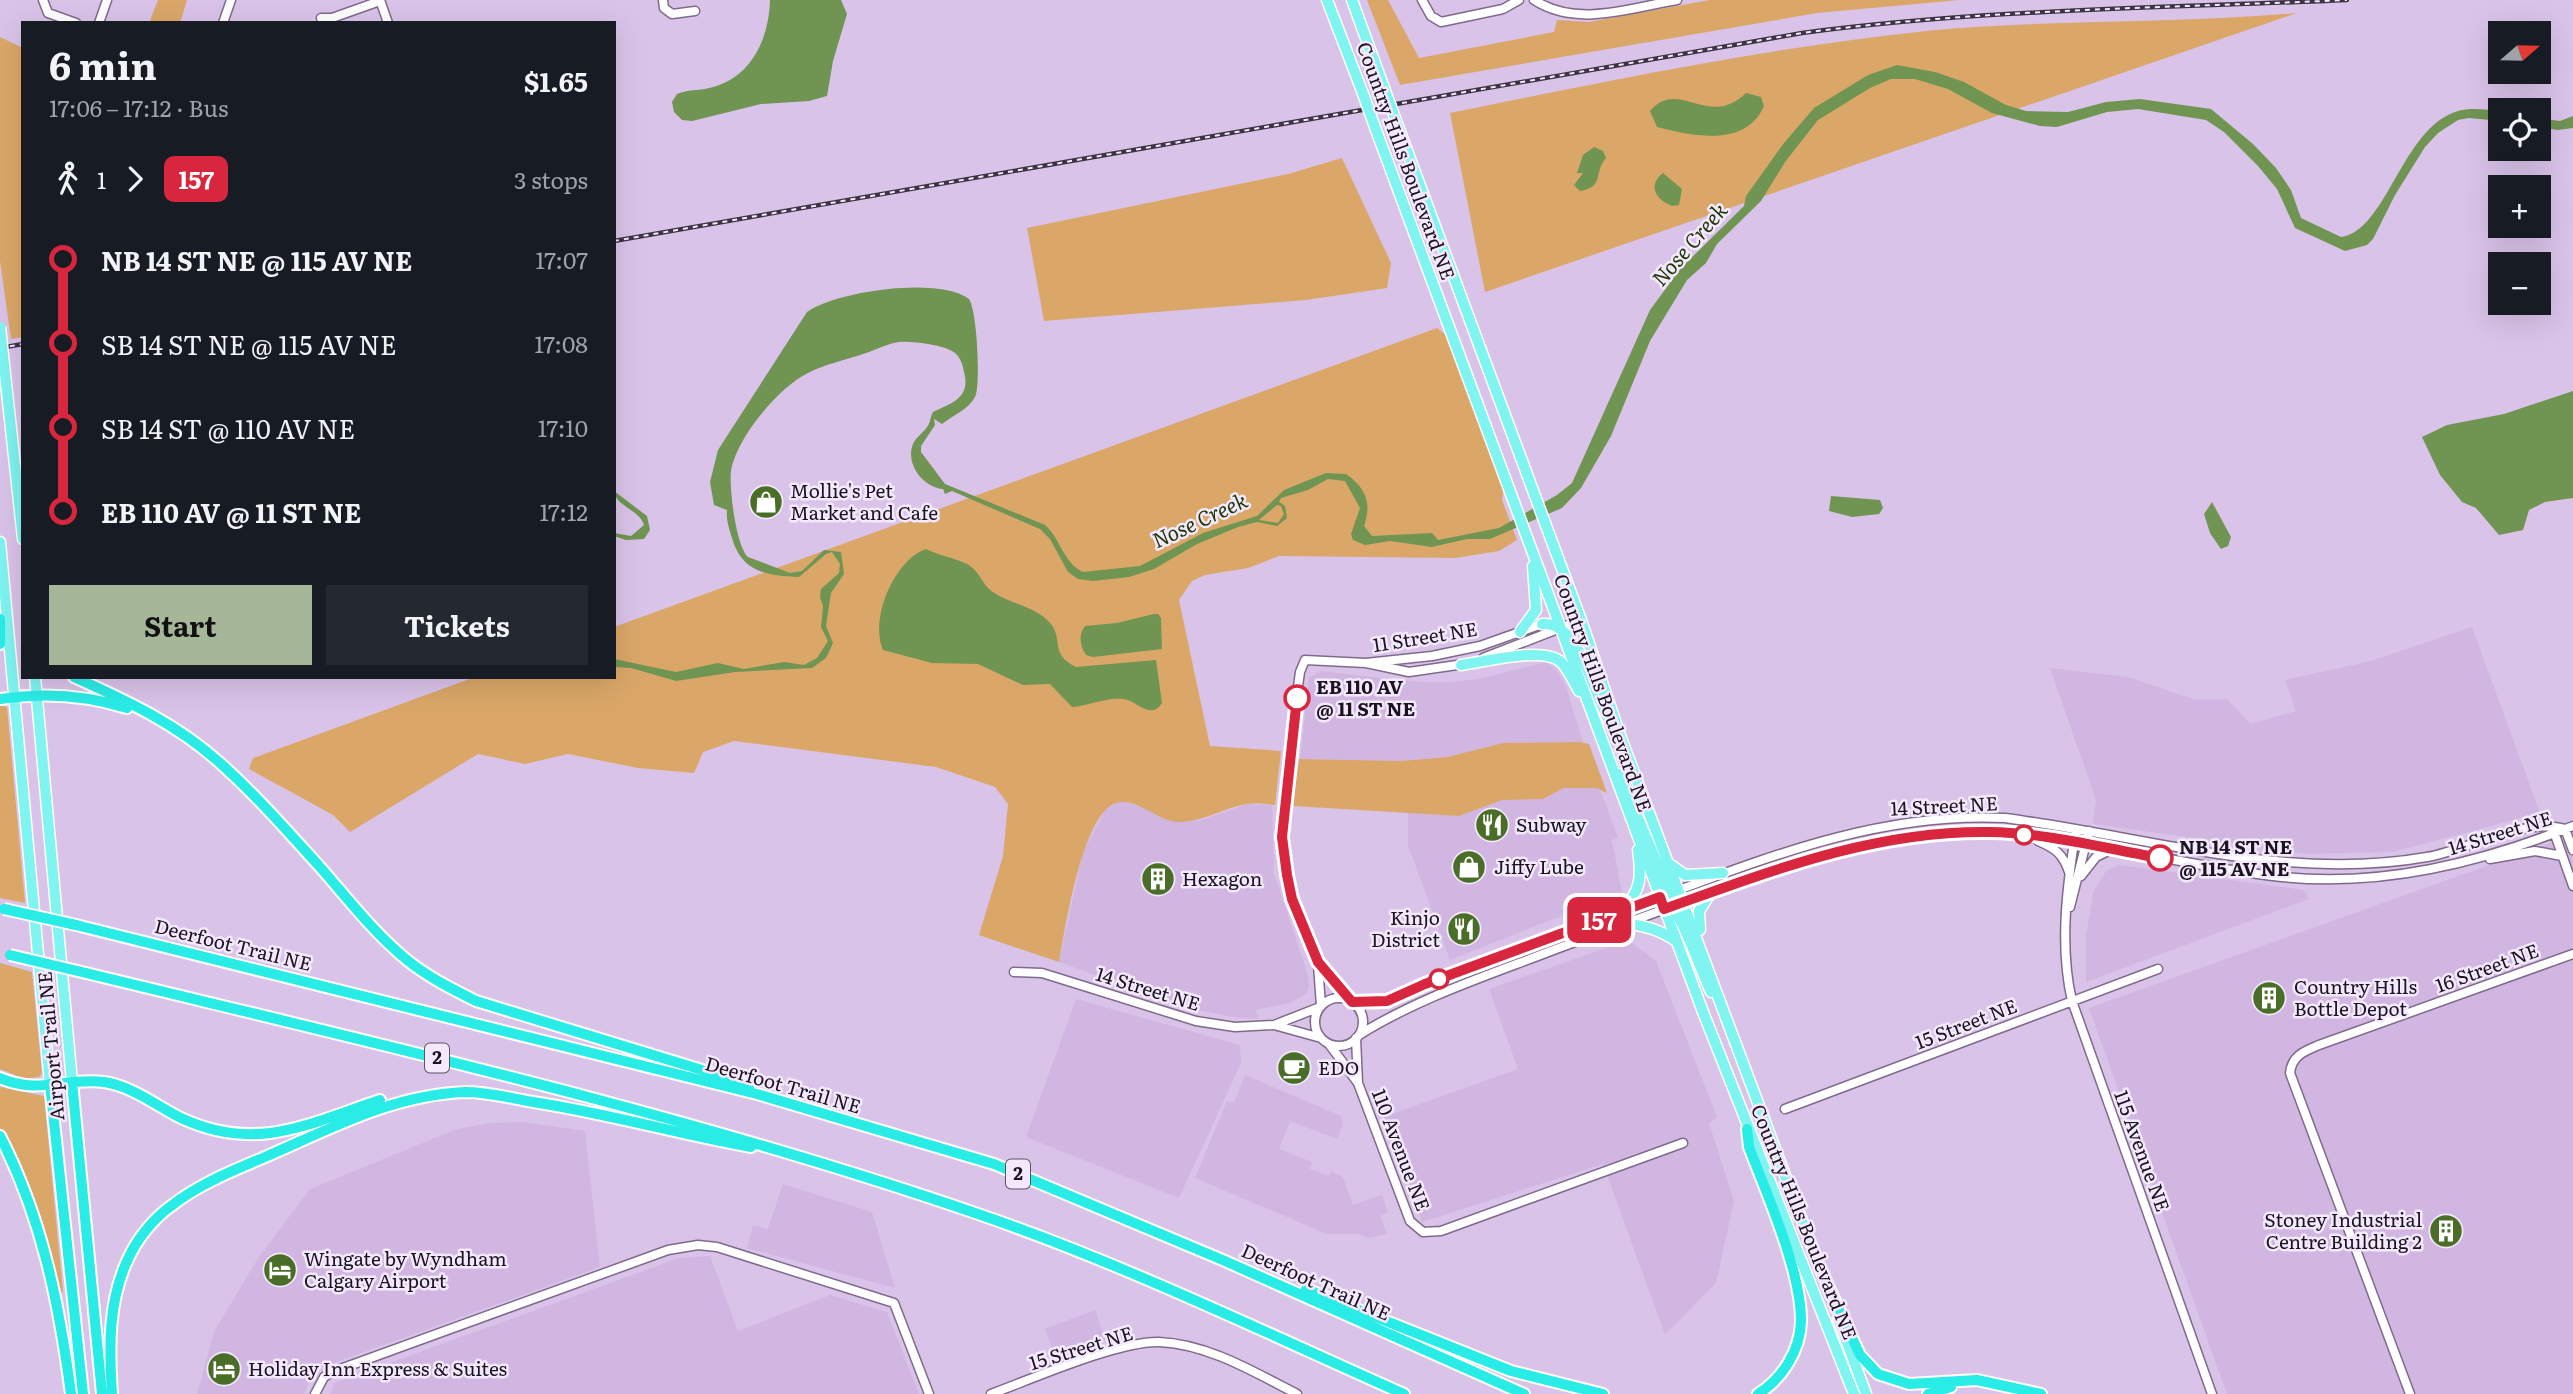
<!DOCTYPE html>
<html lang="en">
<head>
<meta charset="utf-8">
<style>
	body { margin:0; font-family:Literata,serif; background:#242831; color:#f1f3f6; height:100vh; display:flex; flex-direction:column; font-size:26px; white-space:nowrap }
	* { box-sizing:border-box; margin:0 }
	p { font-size:23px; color:#9ea1a6 }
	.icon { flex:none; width:38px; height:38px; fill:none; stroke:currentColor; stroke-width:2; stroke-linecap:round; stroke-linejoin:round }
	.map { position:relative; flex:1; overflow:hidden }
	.drawer { position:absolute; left:21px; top:21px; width:595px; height:658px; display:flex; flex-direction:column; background:#171b24; border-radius:0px; box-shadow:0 7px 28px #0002 }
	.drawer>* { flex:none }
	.badge { padding:0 14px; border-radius:10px; font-size:24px; line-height:46px }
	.needle { width:46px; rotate:70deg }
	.buttons { position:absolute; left:2488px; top:21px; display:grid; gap:14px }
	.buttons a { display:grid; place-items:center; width:63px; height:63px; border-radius:0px; background:#171b24; box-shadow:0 7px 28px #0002; font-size:35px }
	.map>.badge { position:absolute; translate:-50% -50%; box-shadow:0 0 0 4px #fff }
	.legs { display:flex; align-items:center; gap:10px; height:77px; padding:0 28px; font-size:23px }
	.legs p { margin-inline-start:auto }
	.summary { display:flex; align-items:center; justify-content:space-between; height:119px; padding:0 28px }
	h1 { font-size:38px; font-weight:700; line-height:52px }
	.primary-button { display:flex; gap:14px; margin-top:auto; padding:14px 28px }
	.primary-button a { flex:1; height:80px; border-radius:0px; background:#a6b799; color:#111; font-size:28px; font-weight:700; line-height:80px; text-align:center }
	.primary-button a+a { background:#242831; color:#f1f3f6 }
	ul { padding:0 28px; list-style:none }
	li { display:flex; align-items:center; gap:24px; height:84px; font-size:26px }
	li i { display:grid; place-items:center; width:10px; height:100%; margin:0 9px; background:currentColor }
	li i::after { content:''; width:18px; height:18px; margin:-9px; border:5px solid; border-radius:50%; background:#171b24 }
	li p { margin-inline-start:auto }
	li:first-child i { background:linear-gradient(#0000 50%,currentColor 0) }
	li:last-child i { background:linear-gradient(currentColor 50%,#0000 0) }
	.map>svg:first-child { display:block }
	.built { fill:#d0b6e1 }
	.green { fill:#daa768 }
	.water { fill:#709452; fill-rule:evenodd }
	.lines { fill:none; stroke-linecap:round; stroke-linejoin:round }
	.minor-casing { stroke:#7f6a8c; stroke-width:11 }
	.major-casing { stroke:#fff; stroke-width:13 }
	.highway-casing { stroke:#fff; stroke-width:14 }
	.minor { stroke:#fff; stroke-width:8 }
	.major { stroke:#7ff4f1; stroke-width:10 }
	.highway { stroke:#2aece7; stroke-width:10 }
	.rail-casing { stroke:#3e3345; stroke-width:4.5 }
	.rail { stroke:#f4e9fc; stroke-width:2; stroke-dasharray:5; stroke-linecap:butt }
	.major-bridge-casing { stroke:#fff; stroke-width:13; stroke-linecap:butt }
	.highway-bridge-casing { stroke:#fff; stroke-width:14; stroke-linecap:butt }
	.major-bridge { stroke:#7ff4f1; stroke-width:10 }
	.highway-bridge { stroke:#2aece7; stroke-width:10 }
	.line-1-casing { stroke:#fff; stroke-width:16 }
	.line-1 { stroke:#d7263d; stroke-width:10 }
	.stop-1-dot { fill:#fff; stroke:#d7263d; stroke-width:3.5 }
	.labels { text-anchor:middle; stroke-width:5; stroke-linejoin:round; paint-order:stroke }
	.shield { fill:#f4e9fc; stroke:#5c5362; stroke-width:2 }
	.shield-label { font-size:18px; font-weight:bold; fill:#1b1320 }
	.street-label { font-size:19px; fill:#1b1320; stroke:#f4e9fc }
	.poi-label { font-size:19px; fill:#1b1320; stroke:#f4e9fc; text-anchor:start }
	.stop-label { font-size:19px; font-weight:bold; fill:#1b1320; stroke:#f4e9fc; text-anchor:start }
	.water-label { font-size:21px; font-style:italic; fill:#1f3705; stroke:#f4e9fc }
</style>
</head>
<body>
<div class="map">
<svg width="2573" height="1394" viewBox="0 0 2573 1394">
	<rect width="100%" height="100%" fill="#dac3e9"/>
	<path class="built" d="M2472,627l68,186 -147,39 -86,2 -214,-30 3,-24 -46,-132 78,9 65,22h34l24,25 45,-13 -11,-31 86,-19z
		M1546,662l11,8 9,17 17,55 -80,1 -56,14 -46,4 -101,-2 9,-81 10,-7 102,11h31l31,-4z
		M1564,788h33l4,4 17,46 -6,2 10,52 -172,68 -42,-115v-33l51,4 43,-16 41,-1z
		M1118,802h10l48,20 22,-1 50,-17 24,1 2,68 34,102 1,13 -3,6 -16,9 -35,7 4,9 -26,-2 -50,-10 -124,-45 24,-110 22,-42z
		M2573,835v559h-346l-138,-386z
		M2119,865l185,25 5,9 -223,83v-46l7,-43 13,-22z
		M1620,943h12l24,18 61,156 -8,6 25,78 -18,82 -51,52 -62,-171 -181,58 -39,-105 135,-48 -29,-80z
		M1076,999l164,46 1,18 -62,135 -153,-61z
		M1245,1075l96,41 2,8 -6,15 -47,-18 -11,28 33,13 -2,7 18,7 3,-5 12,6 10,28 29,-10 6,17 -8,4 7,18 -19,4 -9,-4h-32l-132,-56 32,-77 7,2z
		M524,1122l61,9 15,136 -286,103 -10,24h-107l17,-62 44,-74 52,-69 147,-60 32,-6z
		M783,1184l89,28 23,76 -148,-40 6,-23 15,4z
		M710,1256l28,75 92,-36 57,17 32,82h-588l3,-11 345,-125z
		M1095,1310l11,30 -51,18 -10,-29z"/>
	<path class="green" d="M158,0h29l-7,23h-31z
		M1367,0h21l31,58 135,-26 3,-12 32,2 121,-22h250l-143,13 -417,72z
		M2297,13l-812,279 -35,-179c158,-32 316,-65 476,-82 124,-12 248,-7 371,-18z
		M0,37l23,11v289l-12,2 -11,-78z
		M1342,158l49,105 -4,25 -81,12 -262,21 -17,-93 261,-54z
		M1437,328l10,8 57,152 -2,12 15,40 -18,11 -44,7 -176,-2 -31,12 -43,7 -13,6 -13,19 31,146 71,5 -6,54c-9,-1 -19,-3 -27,-1 -23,3 -43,17 -67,18 -21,1 -40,-22 -61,-20 -37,3 -55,129 -61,160l-80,-27 24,-79 5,-52 -13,-17 -59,-20 -202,-26 -31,11 -9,21 -56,-5 -70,-14 -43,10 -47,-10 -128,78 -17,-17 -84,-46 4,-11 222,-81h139v-50z
		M0,705l7,2 18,196 -25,-5z
		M1580,742l9,2 18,49 -11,-5h-32l-21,11 -41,1 -43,16 -166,-10 6,-47 102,2 46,-4 56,-14z
		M0,963l32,9 10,101 -3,4 -14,2 -25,-10z
		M0,1087l44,9 19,196h-4l-20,-77 -15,-41 -24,-46z"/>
	<path class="water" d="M770,0h71l6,14 -14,47 -6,35 -18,5 -48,3 -69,17 -10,-1 -8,-8 -2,-10 5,-8c11,-5 21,-3 32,-6 42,-9 60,-49 61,-88z
		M1897,65l38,7 29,10 42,23 20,6 42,1 38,-10 34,-3 71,10 42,35 23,24 15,22 10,28 40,19c46,-6 61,-110 117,-126 14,-4 29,-1 43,0v10l-32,-3 -11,2 -20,13 -13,14 -30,48 -22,44 -6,6 -22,6 -50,-23 -18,-39 -19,-23 -34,-34 -18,-12 -68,-11 -31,3 -50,15 -17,-1 -48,-13 -44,-24 -33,-10h-24l-21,9 -52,32 -33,42 -24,39 -44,43 -11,19 -19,17 -37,61 -39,95 -30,52 -19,20 -72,31h-23l-35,8 -42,-6 -25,4 -12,-5 -2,-6 9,-26 -15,-27 -17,-2 -20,11 -27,8 -2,4 6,4 2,12 -10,8 -20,-4 -19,5 -41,17 -43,25 -25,8 -36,4 -15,-2 -10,-7 -18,-33 -10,-10 -88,-38 -7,3 -2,-5c-20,-2 -38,-25 -30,-45 3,-7 10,-11 14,-17 4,-5 3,-10 6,-15 19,-9 38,-14 31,-40 -1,-6 -3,-14 -9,-19 -8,-7 -35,-11 -46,-11 -17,-2 -30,7 -46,12 -18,6 -37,10 -55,19 -29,14 -72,65 -77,98 -2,17 5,75 17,86l42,16 12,-2 22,-21 17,2 3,22 -13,19 -5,33 7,17 -7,15 -14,10 -77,4 -59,9 -45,-13 -17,-1v-8l62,13 42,-9 26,6 40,-7 20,3 13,-7 11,-17 -7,-14 2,-21 -3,-9 1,-8 18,-16 1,-9 -8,-12 -6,2 -27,23c-34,-2 -57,-5 -67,-39 -3,-10 -6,-18 -5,-28l-13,-5 -4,-23 8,-32 89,-138c29,-21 133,-36 162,-13 8,11 12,86 6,98 -6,12 -23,19 -33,27l-8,-5 1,6 -14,21v6l24,32 100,41c16,14 18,38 38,47l57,-6 63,-33 54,-17 27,-26 42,-17 20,1c20,14 26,29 18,52l8,10 60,-3 6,7 61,-12 58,-33 15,-12 78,-173 31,-42 63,-62 2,-10 38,-53 30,-35 54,-33zM1277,505l4,1 3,8 -6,9 -19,-3z
		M1746,93l15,4 3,9c-18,42 -72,30 -107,21l-7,-16c29,-34 58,19 96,-18z
		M2573,116v12l-15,2 -19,-3v-9l21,3z
		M1594,147l9,4 3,7c-13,15 -1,29 -26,33l-6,-6 9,-12h-6l6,-18z
		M1663,173l19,16 -3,16 -7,1c-16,-6 -25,-20 -9,-33z
		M2573,391v107l-28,4 -16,8 -6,20 -24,5 -23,-27 -14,-6 -22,-27 -18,-38 25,-12 57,-11z
		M614,491l33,25 3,14 -6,9 -18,1 -12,-4v-3l17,3 13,-11c-5,-16 -28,-18 -30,-34z
		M1831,496l49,4 3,8 -4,6 -27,3 -23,-6z
		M2212,502l19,35 -3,9 -7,3 -11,-16 -6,-19z
		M926,549c13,7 27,8 41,15 10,5 14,16 21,24 17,16 47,17 62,35 14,16 -1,31 26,44l80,-7 6,43c-12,18 -25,-3 -39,-4 -18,-2 -34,7 -51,8l-22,-23 -27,1 -45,-21 -46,-1 -49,-13c-14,-31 12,-91 43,-101z
		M1154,614h4l3,4 1,31 -69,8 -7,-2c-6,-10 -8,-19 -1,-29l32,-3z"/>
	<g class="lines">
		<g class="minor-casing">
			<path id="minor" d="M43,0l5,13 28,10
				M380,0l8,23
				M663,0l1,8 8,6 23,-3
				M1422,0l9,16 10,6 62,-13 16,-9
				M1534,0c43,28 96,8 143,0
				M321,18h11l48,-17
				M99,23l8,-23
				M223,23l8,-23
				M1483,658l98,-38
				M1366,663l66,-7 48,-10 62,-22
				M2076,829c-9,57 -17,116 -4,172l140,393
				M2553,829l20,57
				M2565,829l8,21
				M2038,841c17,7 25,13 31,31
				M2490,859l45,-8 27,5
				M2081,876l15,-19 14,-7
				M2070,907l19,-76
				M1318,965l3,41
				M1014,972l28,1 154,48 39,6 39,-2 47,13
				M1315 1022a24 24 0 1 1 48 0a24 24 0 1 1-48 0Z
				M1350,1001c-91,-93 -66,-212 -50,-329l5,-12 61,3 43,9 55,-8
				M1352,1002l34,-1 39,-18c79,-29 157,-57 235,-86 113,-42 222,-85 345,-79 140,18 280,64 422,39 41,-7 98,-40 138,-28
				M1274,1025l46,-18
				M1359,1035c61,-38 130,-60 197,-86 52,-19 103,-38 155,-57 91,-33 184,-65 283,-60 97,6 192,35 288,45 101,10 197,-14 291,-51
				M1356,1038l2,45 52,138 13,11 18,-1 242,-88
				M1329,1044l29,39
				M1785,1109l373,-140
				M315,1394l9,-17 8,-5 336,-122 30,-5 19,2 177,56 35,91
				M991,1394c41,-15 127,-53 168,-52 49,2 95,30 138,52
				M2410,1394l-120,-321c2,-18 15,-22 29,-28l254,-91"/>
		</g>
		<g class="major-casing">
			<path id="major" d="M1327,0l35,91
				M1352,0l32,88
				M1399,129l182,491 40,118 200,533
				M1376,130l327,882 151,382
				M5,374l18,165
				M0,542l50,542
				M1542,624c40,-3 51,75 71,103
				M1520,632l16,-22 -3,-44
				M1461,665c23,-3 83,-19 100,-3 7,7 13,20 18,29
				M35,677l37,405
				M1619,774l51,119 14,8
				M1671,865l14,10 38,-2
				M1663,898c17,8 38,74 48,94
				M1621,911c20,-19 21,-34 17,-61
				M1621,924c20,0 38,5 55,17
				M1700,930l-1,-19 12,-19
				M1838,1318l28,76"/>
		</g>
		<g class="highway-casing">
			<path id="highway" d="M0,619v25
				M74,677c53,24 103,47 146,86 36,32 68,69 100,104 28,32 54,66 87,93 21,17 45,29 69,41l262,80 11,7
				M0,699c44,-7 85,-4 127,9
				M76,925l681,169 237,70 231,97 299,133
				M86,973c301,73 602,141 895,242 145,50 283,117 423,179
				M0,1078c38,17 66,-1 104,4 28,4 53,24 77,36 75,35 127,6 199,-18
				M72,1082l30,312
				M50,1084l33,310
				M1747,1129l2,18c18,47 53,126 52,175 -1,29 -19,57 -43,72
				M0,1136c42,82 59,167 71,258
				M1819,1266l41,89 18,19 31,10 68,-4 64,14
				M1306,1289l205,82 92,23
				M112,1394c-3,-46 -4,-93 16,-135 9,-20 25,-40 43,-53 28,-22 61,-35 94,-49 65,-28 127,-62 200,-65 23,0 45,6 68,10 73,11 145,32 218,45
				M1928,1394l23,-7"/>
		</g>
		<use href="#minor" class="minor"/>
		<use href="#major" class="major"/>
		<use href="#highway" class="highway"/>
		<g class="rail-casing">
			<path id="rail" d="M614,241l1188,-208c181,-24 363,-25 545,-33
				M0,348l23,-4"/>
		</g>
		<use href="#rail" class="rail"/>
		<g class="major-bridge-casing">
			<path id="major-bridge" d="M1384,88l15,41
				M1362,91l14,39
				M0,327l5,47"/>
		</g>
		<g class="highway-bridge-casing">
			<path id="highway-bridge" d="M4,909l72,16
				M10,955l76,18"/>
		</g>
		<use href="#major-bridge" class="major-bridge"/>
		<use href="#highway-bridge" class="highway-bridge"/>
	</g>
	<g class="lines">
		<g class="line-1-casing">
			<path id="line-1" d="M1297,698l-15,139 5,38 5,24 26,63 34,40 35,-1 38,-17 235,-87 4,12c107,-38 211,-79 326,-77 56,1 114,16 170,26"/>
		</g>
		<use href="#line-1" class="line-1"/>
	</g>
	<defs>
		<g id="shop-disc" transform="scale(1.75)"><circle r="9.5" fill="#4a6e27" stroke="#f4e9fc"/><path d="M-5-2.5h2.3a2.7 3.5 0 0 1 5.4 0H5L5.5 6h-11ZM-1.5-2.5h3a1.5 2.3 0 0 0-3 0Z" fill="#fff"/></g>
		<g id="restaurant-disc" transform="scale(1.75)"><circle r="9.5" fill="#4a6e27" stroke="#f4e9fc"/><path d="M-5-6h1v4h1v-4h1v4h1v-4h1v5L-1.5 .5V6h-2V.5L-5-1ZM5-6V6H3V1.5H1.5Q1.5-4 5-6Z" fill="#fff"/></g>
		<g id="building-disc" transform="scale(1.75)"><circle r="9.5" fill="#4a6e27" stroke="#f4e9fc"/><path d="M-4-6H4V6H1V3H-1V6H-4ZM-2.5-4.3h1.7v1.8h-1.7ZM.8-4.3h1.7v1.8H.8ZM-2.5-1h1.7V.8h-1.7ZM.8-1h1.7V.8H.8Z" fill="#fff"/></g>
		<g id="cafe-disc" transform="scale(1.75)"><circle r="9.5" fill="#4a6e27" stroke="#f4e9fc"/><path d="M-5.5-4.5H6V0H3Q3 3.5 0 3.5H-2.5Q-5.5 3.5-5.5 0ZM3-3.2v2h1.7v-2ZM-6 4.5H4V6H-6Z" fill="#fff"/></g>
		<g id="hotel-disc" transform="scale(1.75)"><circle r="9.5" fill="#4a6e27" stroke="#f4e9fc"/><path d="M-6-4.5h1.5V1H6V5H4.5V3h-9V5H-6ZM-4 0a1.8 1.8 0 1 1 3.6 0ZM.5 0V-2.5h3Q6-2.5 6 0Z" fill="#fff"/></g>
	</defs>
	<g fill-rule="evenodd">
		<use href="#shop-disc" x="766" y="502"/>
		<use href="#restaurant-disc" x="1492" y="825"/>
		<use href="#shop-disc" x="1469" y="867"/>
		<use href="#building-disc" x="1158" y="879"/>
		<use href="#restaurant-disc" x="1464" y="929"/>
		<use href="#building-disc" x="2269" y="998"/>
		<use href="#cafe-disc" x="1294" y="1068"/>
		<use href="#building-disc" x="2446" y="1231"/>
		<use href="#hotel-disc" x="280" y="1270"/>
		<use href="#hotel-disc" x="224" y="1369"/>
	</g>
	<g class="stop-1-dot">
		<circle cx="1297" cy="698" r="12"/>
		<circle cx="2024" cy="835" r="9"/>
		<circle cx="2160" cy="858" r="12"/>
		<circle cx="1439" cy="979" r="9"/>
	</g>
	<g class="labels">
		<g class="shield">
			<rect x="425" y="1043.5" width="24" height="29" rx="5"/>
			<rect x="1006" y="1159.5" width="24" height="29" rx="5"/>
		</g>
		<g class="shield-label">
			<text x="437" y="1064">2</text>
			<text x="1018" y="1180">2</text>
		</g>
		<g class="street-label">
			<text transform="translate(1406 161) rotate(70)" y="7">Country Hills Boulevard NE</text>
			<text transform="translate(1425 637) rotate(-9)" y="7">11 Street NE</text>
			<text transform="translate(1603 693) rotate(70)" y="7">Country Hills Boulevard NE</text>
			<text transform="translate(1944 806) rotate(-3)" y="7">14 Street NE</text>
			<text transform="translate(2500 833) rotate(-17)" y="7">14 Street NE</text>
			<text transform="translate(233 945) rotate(14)" y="7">Deerfoot Trail NE</text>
			<text transform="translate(2487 968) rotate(-20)" y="7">16 Street NE</text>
			<text transform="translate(1148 989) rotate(17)" y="7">14 Street NE</text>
			<text transform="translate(1966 1024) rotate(-21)" y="7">15 Street NE</text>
			<text transform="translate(51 1046) rotate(-95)" y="7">Airport Trail NE</text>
			<text transform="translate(783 1085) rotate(16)" y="7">Deerfoot Trail NE</text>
			<text transform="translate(1401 1150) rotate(69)" y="7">110 Avenue NE</text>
			<text transform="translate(2142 1151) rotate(70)" y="7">115 Avenue NE</text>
			<text transform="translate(1804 1222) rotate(68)" y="7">Country Hills Boulevard NE</text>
			<text transform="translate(1316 1282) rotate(24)" y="7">Deerfoot Trail NE</text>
			<text transform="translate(1081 1348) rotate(-17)" y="7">15 Street NE</text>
		</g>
		<g class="poi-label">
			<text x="790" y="498">Mollie's Pet<tspan x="790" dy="22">Market and Cafe</tspan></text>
			<text x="1516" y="832">Subway</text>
			<text x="1494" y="874">Jiffy Lube</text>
			<text x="1182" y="886">Hexagon</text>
			<text x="1440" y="925" text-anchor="end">Kinjo<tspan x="1440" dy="22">District</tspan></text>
			<text x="2294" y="994">Country Hills<tspan x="2294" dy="22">Bottle Depot</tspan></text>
			<text x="1318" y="1075">EDO</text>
			<text x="2422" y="1227" text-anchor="end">Stoney Industrial<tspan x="2422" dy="22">Centre Building 2</tspan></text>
			<text x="304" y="1266">Wingate by Wyndham<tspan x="304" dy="22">Calgary Airport</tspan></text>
			<text x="248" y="1376">Holiday Inn Express &amp; Suites</text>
		</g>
		<g class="stop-label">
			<text x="1316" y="694">EB 110 AV<tspan x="1316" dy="22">@ 11 ST NE</tspan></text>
			<text x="2179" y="854">NB 14 ST NE<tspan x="2179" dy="22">@ 115 AV NE</tspan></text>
		</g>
		<g class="water-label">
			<text transform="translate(1690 245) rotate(-49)" y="7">Nose Creek</text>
			<text transform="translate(1200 521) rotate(-25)" y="7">Nose Creek</text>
		</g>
	</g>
</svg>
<div class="buttons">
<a><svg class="needle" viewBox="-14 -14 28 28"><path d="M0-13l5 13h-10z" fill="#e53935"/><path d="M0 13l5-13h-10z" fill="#9ea1a6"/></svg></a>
<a><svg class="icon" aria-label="locate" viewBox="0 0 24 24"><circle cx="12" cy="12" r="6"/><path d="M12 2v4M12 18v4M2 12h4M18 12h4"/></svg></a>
<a>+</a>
<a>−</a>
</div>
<b class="badge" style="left:1599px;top:920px;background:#d7263d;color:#fff">157</b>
<section class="drawer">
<div class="summary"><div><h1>6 min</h1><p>17:06 – 17:12 · Bus</p></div><b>$1.65</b></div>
<div class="legs"><svg class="icon" aria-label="walk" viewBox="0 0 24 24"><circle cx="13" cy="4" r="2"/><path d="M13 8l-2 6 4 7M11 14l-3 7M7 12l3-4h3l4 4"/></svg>1<svg class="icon" aria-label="forward" viewBox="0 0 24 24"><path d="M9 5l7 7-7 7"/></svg><b class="badge" style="background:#d7263d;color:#fff">157</b><p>3 stops</p></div>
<ul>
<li><i style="color:#d7263d"></i><b>NB 14 ST NE @ 115 AV NE</b><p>17:07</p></li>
<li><i style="color:#d7263d"></i><span>SB 14 ST NE @ 115 AV NE</span><p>17:08</p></li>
<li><i style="color:#d7263d"></i><span>SB 14 ST @ 110 AV NE</span><p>17:10</p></li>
<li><i style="color:#d7263d"></i><b>EB 110 AV @ 11 ST NE</b><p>17:12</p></li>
</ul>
<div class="primary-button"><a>Start</a><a>Tickets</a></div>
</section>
</div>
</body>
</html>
